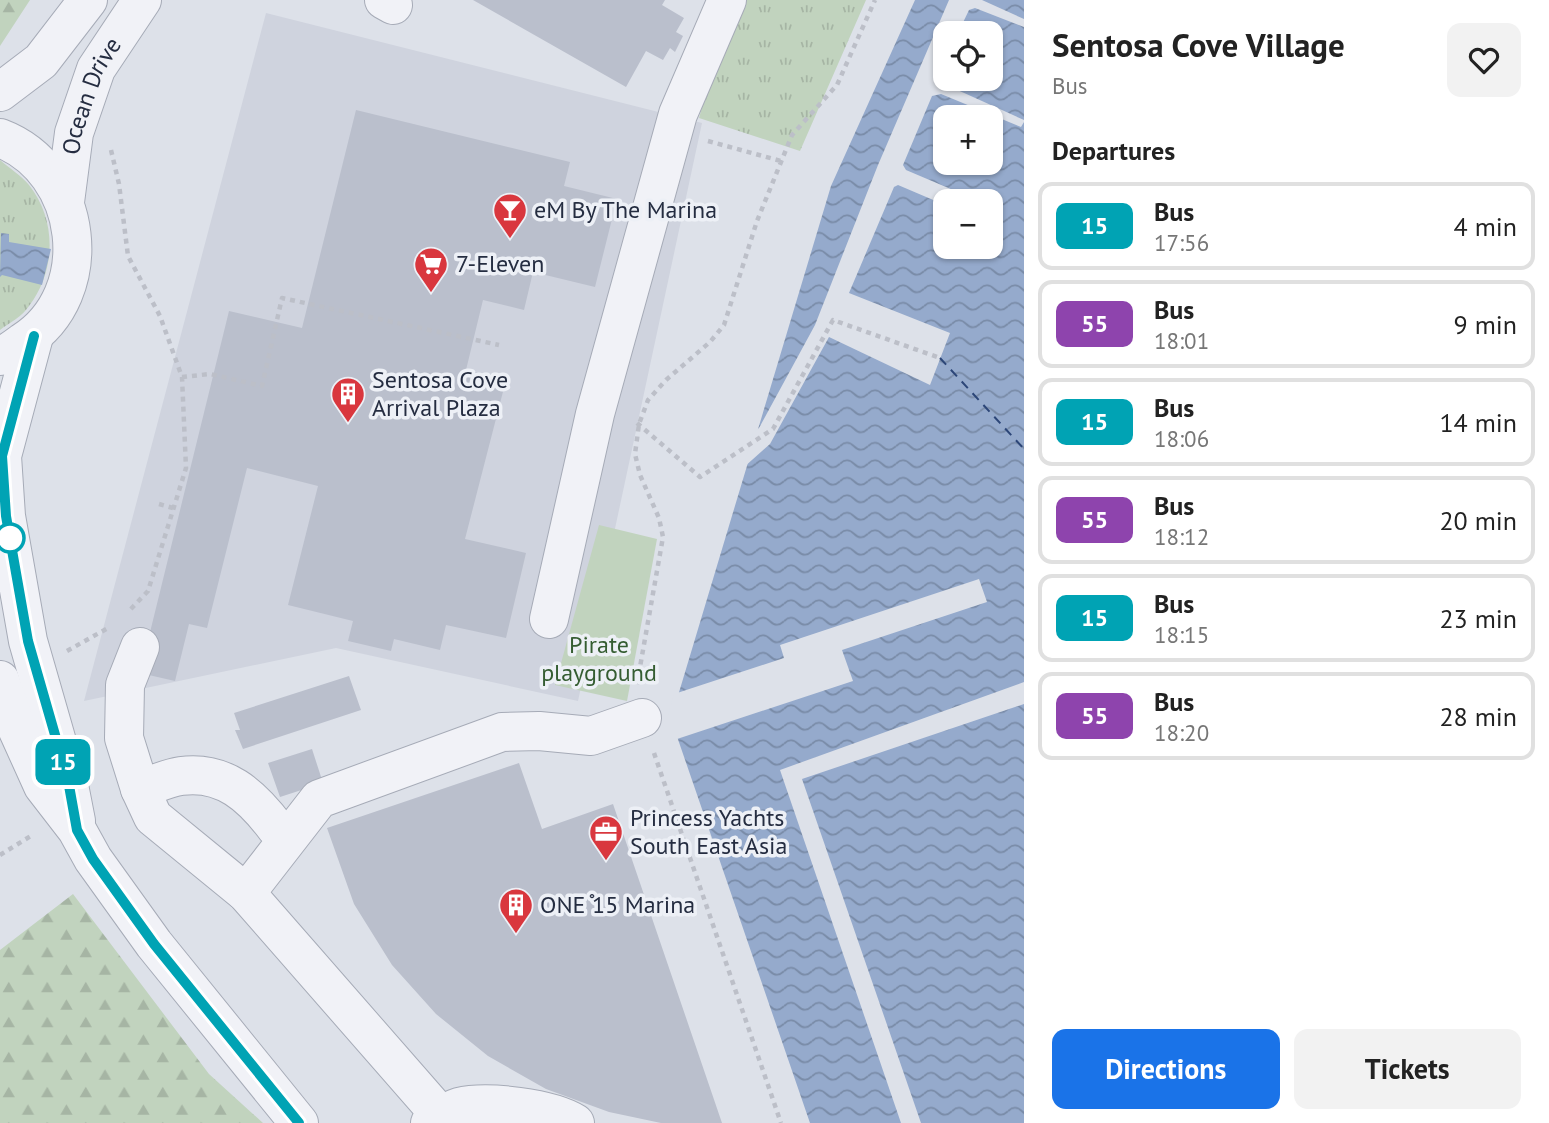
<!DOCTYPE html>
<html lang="en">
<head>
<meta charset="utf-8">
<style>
	body { margin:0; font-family:"PT Sans",sans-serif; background:#f2f2f2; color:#222; height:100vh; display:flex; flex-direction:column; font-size:26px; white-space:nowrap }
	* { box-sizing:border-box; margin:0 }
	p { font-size:23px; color:#767676 }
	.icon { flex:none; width:38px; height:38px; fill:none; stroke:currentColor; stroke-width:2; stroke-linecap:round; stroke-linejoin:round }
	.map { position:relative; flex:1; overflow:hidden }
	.details { display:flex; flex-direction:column; background:#fff; width:525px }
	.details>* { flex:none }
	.badge { padding:0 14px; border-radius:10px; font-size:24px; line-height:46px }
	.fabs { position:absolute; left:933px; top:21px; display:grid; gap:14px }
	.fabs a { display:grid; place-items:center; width:70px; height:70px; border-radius:14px; background:#fff; box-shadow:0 2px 5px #0004; font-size:35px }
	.map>.badge { position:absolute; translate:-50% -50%; box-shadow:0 0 0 4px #fff }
	h2 { padding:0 28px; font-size:26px; line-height:63px }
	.round { display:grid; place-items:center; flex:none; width:74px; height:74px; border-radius:14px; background:#f2f2f2 }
	.headline { display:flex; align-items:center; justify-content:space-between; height:119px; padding:0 28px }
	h1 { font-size:33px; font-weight:700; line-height:52px }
	.primary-button { display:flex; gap:14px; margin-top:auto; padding:14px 28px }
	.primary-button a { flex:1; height:80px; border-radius:14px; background:#1a73e8; color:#fff; font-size:28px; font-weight:700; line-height:80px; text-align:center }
	.primary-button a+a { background:#f2f2f2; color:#222 }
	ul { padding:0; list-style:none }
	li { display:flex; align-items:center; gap:21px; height:88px; margin:0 14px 10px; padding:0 14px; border:4px solid #e0e0e0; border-radius:14px }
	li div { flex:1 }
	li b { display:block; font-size:26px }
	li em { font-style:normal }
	li .badge { min-width:77px; font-weight:700; text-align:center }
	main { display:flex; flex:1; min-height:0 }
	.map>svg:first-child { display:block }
	.built { fill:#cfd3de }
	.grass { fill:url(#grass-tufts) }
	.forest { fill:url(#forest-firs) }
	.park { fill:#c1d3be }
	.water { fill:url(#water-waves); fill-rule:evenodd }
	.pier { fill:#dde1e9 }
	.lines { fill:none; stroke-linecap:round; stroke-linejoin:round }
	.ferry { stroke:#2c4678; stroke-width:2; stroke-dasharray:9 7; stroke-linecap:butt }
	.building { fill:#babfcc }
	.minor-casing { stroke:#a6abb7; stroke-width:40 }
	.path { stroke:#bcbfc8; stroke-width:4.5; stroke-dasharray:5 5; stroke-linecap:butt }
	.minor { stroke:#f1f2f7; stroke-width:38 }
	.line-casing { stroke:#fff; stroke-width:16 }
	.line { stroke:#00a3b4; stroke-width:10 }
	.stop-dot { fill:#fff; stroke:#00a3b4; stroke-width:3.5 }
	.labels { text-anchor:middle; stroke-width:7; stroke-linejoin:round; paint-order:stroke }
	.street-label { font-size:24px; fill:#252d41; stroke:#edf0f6 }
	.poi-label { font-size:24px; fill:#252d41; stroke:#edf0f6; text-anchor:start }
	.park-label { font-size:24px; fill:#355d32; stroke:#edf0f6 }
</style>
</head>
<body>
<main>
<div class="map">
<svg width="1024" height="1123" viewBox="0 0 1024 1123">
	<defs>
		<pattern id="grass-tufts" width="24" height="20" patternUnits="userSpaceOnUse" patternTransform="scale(1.75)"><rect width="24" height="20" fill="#c1d3be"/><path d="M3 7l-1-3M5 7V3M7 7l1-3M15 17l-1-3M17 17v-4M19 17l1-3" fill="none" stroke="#a6b5a4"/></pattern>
		<pattern id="forest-firs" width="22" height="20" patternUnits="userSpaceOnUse" patternTransform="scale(1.75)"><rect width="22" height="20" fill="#c1d3be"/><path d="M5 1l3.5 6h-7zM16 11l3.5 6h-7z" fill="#a6b5a4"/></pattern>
		<pattern id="water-waves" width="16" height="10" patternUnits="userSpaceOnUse" patternTransform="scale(1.75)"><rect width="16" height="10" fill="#95aacc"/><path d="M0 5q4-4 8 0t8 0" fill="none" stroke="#798ba7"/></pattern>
	</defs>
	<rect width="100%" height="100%" fill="#dde1e9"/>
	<path class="built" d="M266,13l436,110 -124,578 -242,-53 -252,53z"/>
	<path class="grass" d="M745,0h121l-66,151 -101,-33 18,-63z
		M0,160c9,8 22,16 29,25 28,35 27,86 0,121 -6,10 -20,17 -29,24z"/>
	<path class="forest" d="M0,0h30l-30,46z
		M73,894l136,180 54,49h-263v-173z"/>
	<path class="park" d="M599,525l58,14 -30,162 -72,-16z"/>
	<path class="water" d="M915,0h109v1123h-214l-139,-404 160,-533zM945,33h45v46h-45zM945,117h45v46h-45zM945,201h45v46h-45z
		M1,233l8,1v8l42,7 -9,36 -40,-10 -2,2z"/>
	<path class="pier" d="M949,0h33l42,19v8l-49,-19 -6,2 -11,23h-13v31l-5,12 2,7 82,37v2l-3,5 -80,-33 -9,2 -29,69 3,5 73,31h-34v4l-47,-20 -4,2 -45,106 101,40 -20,52 -101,-48 -59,107 -27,24 10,-35 6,-5 56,-103 63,-160z
		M979,579l8,23 -145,48 11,31 -179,59 -7,-21 7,-25 110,-36 -4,-13z
		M1024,682v22l-222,75 119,344h-20l-121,-353z"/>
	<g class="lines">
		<path class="ferry" d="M940,358l84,91"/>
	</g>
	<path class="building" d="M473,0h192l-3,5 22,13 -8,14 7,4 -8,16 -5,-4 -7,12 -17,-9 -20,36z
		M356,110l214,52 -6,24 53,13 -22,88 -62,-15 -9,38 -41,-10 -17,70 40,10 -41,159 61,14 -20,85 -60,-13 -6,25 -46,-11 -3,12 -43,-10 5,-20 -65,-16 30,-119 -71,-18 -40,160 -18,-4 -14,57 -35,-8 89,-362 73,17z
		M349,676l12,34 -118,39 -8,-19h5l-6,-17z
		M312,749l11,34 -43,14 -12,-34z
		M519,763l23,66 71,-25 109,319h-61l-52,-11 -63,-23 -58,-33 -52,-42 -44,-49 -38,-61 -27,-76z"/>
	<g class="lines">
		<g class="minor-casing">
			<g id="minor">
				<path d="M384,0l9,5"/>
				<path d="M0,92l41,-31 47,-61"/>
				<path d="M0,138c84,32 99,156 23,204 -7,5 -14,11 -23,14"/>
				<path id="s1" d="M65,202l9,-69 22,-64 46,-69"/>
				<path d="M34,336l-32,120 4,60 22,125 40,139 8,41"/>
				<path d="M549,619l46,-205 83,-300 49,-114"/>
				<path d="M140,647l-15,38 -1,53 16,51 13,28 93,76 195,223"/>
				<path d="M0,680l15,44 28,62 34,44 16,29 61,85 145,179"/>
				<path d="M140,789c13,-4 27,-11 41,-13 43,-6 71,20 95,52"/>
				<path d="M246,893l73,-94 183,-67 37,-1 52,5 51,-18"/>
				<path d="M430,1123c8,-5 19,-13 29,-16 28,-7 92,1 116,16"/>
			</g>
		</g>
		<path class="path" d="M708,141l73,20
			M111,150l8,34 9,72 32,60 22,61 4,91 -38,123 -20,21
			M182,377l28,-3 52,12 20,-88 217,47
			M637,423l63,54 73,-48 60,-109 107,38
			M159,504l14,4
			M67,651l41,-23
			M637,684l26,-147 -4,-19 -19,-43 -5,-21 4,-30 9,-24 18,-20 44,-38 14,-17 33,-104 35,-86 45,-50 38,-85
			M654,753l127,370
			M0,855l34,-21"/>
		<use href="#minor" class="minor"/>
	</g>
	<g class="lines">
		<g class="line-casing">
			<path id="line" d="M34,336l-32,120 4,60 22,125 40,139 9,50 16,29 61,85 145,179"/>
		</g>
		<use href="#line" class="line"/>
	</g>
	<defs>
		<g id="bar-pin" transform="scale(1.75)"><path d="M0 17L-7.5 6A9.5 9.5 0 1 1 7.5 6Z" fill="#d9373e" stroke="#edf0f6"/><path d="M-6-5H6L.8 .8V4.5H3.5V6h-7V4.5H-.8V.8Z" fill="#fff"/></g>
		<g id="supermarket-pin" transform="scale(1.75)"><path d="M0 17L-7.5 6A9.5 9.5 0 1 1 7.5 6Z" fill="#d9373e" stroke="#edf0f6"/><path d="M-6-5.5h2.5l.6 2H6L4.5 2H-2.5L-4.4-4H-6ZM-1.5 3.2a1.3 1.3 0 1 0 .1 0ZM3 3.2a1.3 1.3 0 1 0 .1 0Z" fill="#fff"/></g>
		<g id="building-pin" transform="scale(1.75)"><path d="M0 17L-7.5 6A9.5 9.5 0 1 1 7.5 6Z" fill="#d9373e" stroke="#edf0f6"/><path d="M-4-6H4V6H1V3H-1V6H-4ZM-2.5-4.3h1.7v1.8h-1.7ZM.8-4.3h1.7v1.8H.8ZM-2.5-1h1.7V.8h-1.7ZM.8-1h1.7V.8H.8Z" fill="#fff"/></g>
		<g id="office-pin" transform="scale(1.75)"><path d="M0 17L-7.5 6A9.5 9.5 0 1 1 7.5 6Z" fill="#d9373e" stroke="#edf0f6"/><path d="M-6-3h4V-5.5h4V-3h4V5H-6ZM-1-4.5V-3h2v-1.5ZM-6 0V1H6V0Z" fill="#fff"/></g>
	</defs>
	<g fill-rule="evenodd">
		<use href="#bar-pin" x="510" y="210"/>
		<use href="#supermarket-pin" x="431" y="264"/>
		<use href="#building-pin" x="348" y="394"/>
		<use href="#office-pin" x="606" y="832"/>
		<use href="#building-pin" x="516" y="905"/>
	</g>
	<circle class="stop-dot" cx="10" cy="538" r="14"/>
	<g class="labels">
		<g class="street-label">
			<text dy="8" stroke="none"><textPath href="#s1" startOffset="110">Ocean Drive</textPath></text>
		</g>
		<g class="poi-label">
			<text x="534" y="218">eM By The Marina</text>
			<text x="456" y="272">7-Eleven</text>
			<text x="372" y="388">Sentosa Cove<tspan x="372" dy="28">Arrival Plaza</tspan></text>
			<text x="630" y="826">Princess Yachts<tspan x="630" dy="28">South East Asia</tspan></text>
			<text x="540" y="913">ONE ̊15 Marina</text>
		</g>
		<g class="park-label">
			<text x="599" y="653">Pirate<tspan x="599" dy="28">playground</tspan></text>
		</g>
	</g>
</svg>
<div class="fabs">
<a><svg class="icon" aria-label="locate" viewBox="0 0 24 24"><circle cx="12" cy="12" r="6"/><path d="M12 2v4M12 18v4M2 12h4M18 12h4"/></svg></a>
<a>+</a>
<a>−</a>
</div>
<b class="badge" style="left:63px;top:762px;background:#00a3b4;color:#fff">15</b>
</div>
<section class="details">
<div class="headline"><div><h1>Sentosa Cove Village</h1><p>Bus</p></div><a class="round"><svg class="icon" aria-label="heart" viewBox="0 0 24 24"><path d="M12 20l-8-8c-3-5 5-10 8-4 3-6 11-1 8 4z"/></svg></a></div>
<h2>Departures</h2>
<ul>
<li><span class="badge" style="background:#00a3b4;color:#fff">15</span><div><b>Bus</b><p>17:56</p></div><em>4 min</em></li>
<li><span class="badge" style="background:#8e44ad;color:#fff">55</span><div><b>Bus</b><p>18:01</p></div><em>9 min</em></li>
<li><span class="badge" style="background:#00a3b4;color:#fff">15</span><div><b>Bus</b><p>18:06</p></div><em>14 min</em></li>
<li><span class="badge" style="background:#8e44ad;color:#fff">55</span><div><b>Bus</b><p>18:12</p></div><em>20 min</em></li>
<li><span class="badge" style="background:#00a3b4;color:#fff">15</span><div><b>Bus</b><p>18:15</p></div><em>23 min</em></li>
<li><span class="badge" style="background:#8e44ad;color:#fff">55</span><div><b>Bus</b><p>18:20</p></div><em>28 min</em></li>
</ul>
<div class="primary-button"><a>Directions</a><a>Tickets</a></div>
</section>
</main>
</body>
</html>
